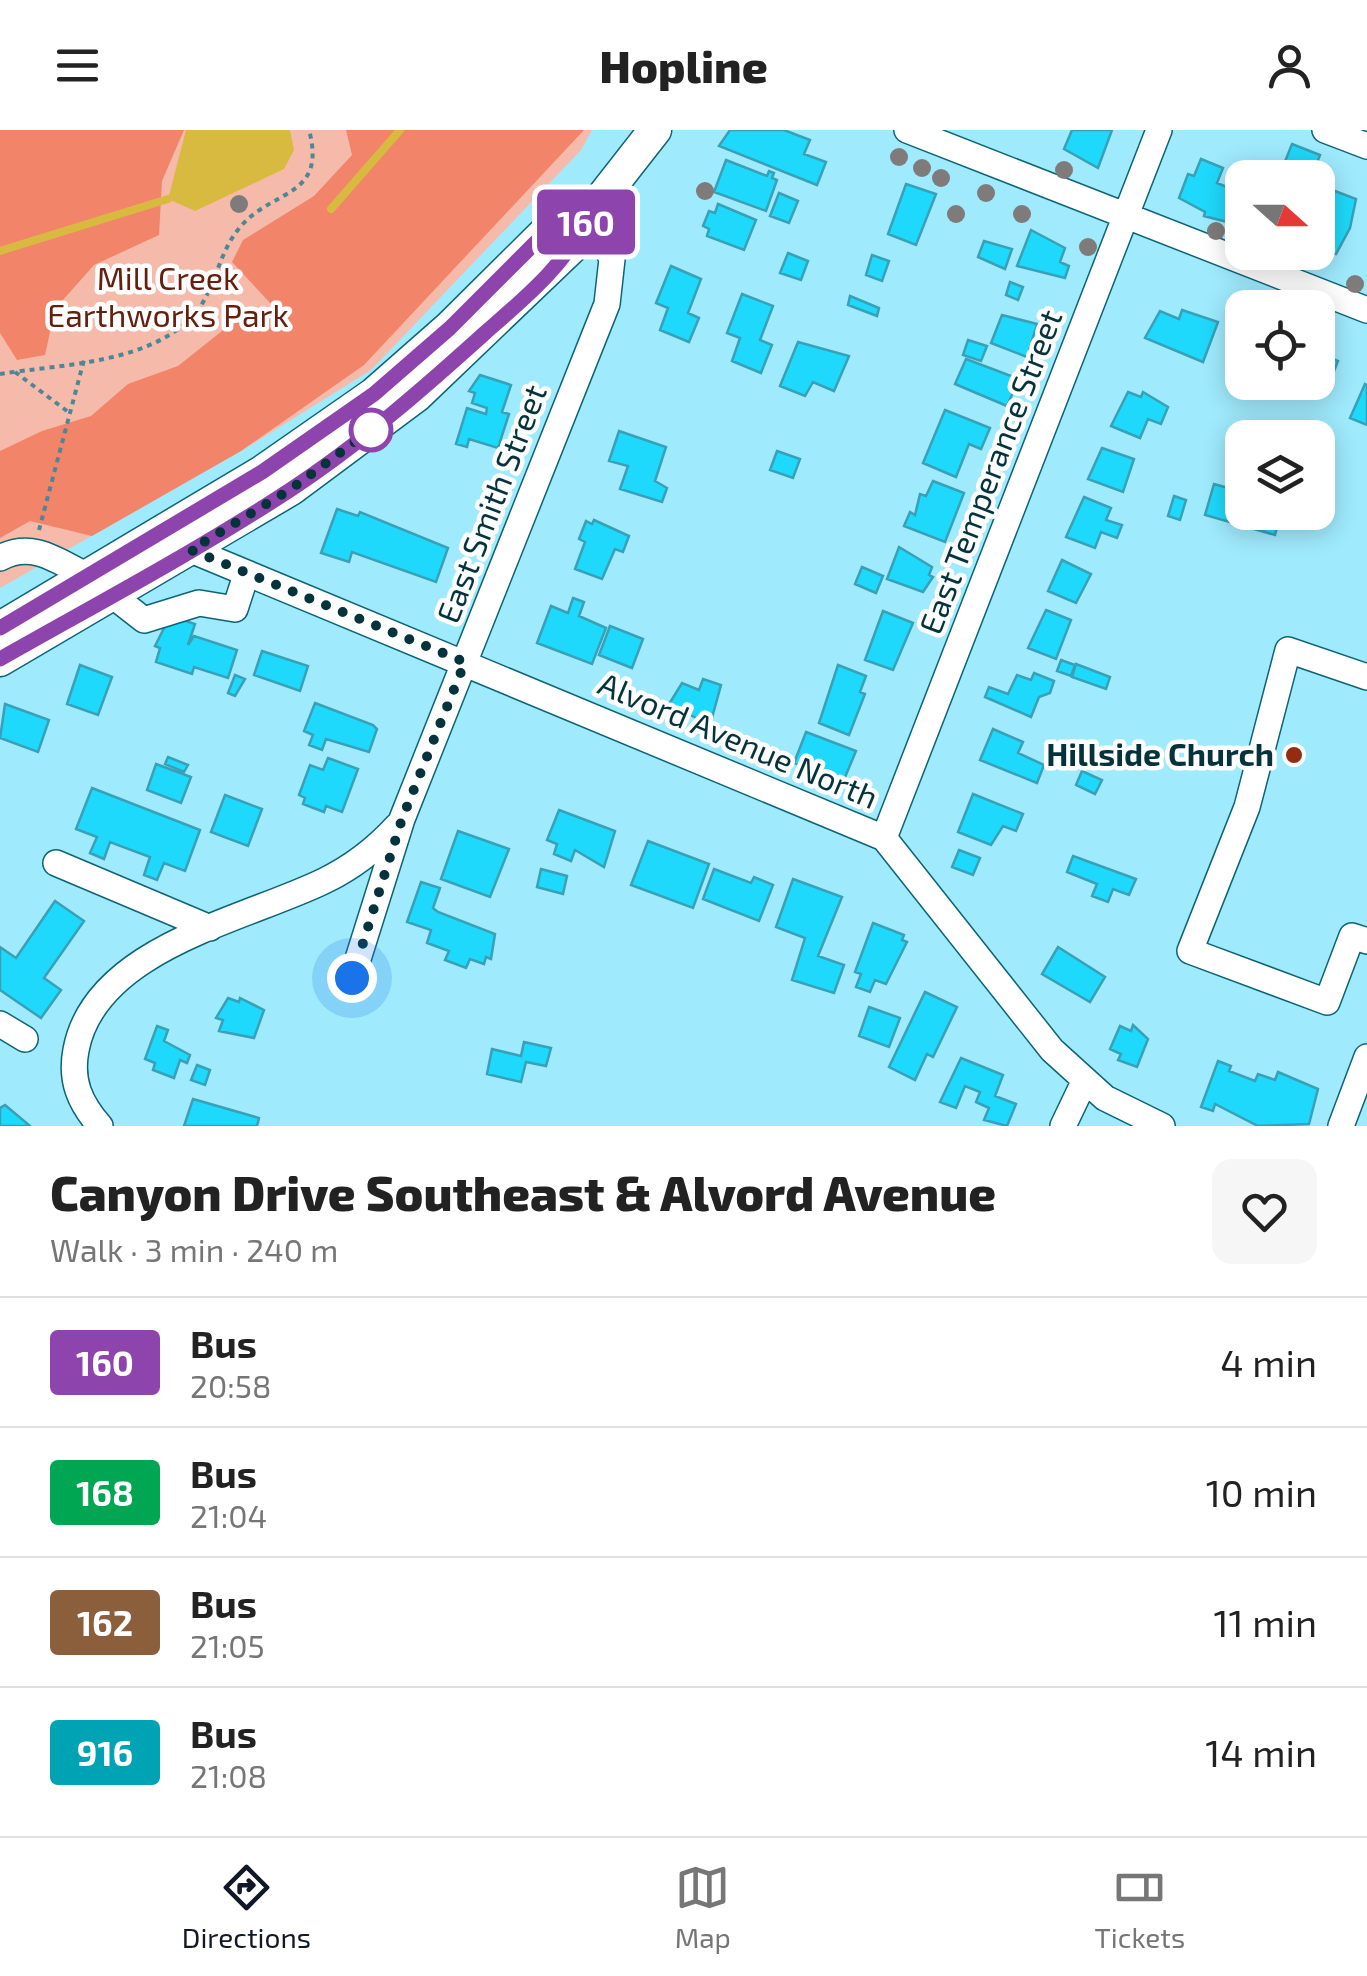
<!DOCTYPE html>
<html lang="en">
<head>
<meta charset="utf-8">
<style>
	body { margin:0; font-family:"Exo 2",sans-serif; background:#f6f6f6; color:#222; height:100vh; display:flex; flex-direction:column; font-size:38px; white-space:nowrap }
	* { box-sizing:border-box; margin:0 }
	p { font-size:32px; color:#767676 }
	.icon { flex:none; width:55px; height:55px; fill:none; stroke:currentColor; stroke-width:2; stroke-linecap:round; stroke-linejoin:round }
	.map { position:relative; height:996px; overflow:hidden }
	.panel { display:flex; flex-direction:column; background:#fff; flex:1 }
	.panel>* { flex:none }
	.badge { padding:0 20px; border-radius:8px; font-size:35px; line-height:65px }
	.needle { width:65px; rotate:111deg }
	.tools { position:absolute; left:1225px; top:30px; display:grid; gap:20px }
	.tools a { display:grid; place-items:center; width:110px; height:110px; border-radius:20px; background:#fff; box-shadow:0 5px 25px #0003; font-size:50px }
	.you { position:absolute; width:50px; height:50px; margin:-25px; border:8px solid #fff; border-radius:50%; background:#1a73e8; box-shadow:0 0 0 15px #1a73e833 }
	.map>.badge { position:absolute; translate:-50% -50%; box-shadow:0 0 0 5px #fff }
	.round { display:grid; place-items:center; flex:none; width:105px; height:105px; border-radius:20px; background:#f6f6f6 }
	.head { display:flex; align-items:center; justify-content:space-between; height:170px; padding:0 50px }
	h1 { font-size:48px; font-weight:800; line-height:75px }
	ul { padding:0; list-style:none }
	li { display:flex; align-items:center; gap:30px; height:130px; padding:0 50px; border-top:2px solid #e0e0e0 }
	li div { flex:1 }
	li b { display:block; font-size:38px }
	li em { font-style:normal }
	li .badge { min-width:110px; font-weight:700; text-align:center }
	header { display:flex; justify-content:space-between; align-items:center; height:130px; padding:0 50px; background:#fff; font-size:45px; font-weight:800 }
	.tab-bar { display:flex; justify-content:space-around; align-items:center; height:140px; border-top:2px solid #e0e0e0; background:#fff; font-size:28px; color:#767676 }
	.tab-bar a { display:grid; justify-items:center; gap:5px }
	.tab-bar .on { color:#111827 }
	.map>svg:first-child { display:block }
	.green { fill:#f6baaa }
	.forest { fill:#f28469 }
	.water { fill:#d8ba41 }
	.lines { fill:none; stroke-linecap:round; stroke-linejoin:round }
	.stream { stroke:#d8ba41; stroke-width:8 }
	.building { fill:#1ed9fb; stroke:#38a0b7; stroke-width:2.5 }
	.minor-casing { stroke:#0c6475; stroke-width:28 }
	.major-casing { stroke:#0c6475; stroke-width:35 }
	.path { stroke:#4c8795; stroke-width:4; stroke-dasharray:5 5; stroke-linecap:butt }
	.minor { stroke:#fff; stroke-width:25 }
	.major { stroke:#fff; stroke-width:32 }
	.tree { fill:#7f7b7a }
	.line-casing { stroke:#fff; stroke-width:22 }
	.line { stroke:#8e44ad; stroke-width:15 }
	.walk { stroke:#05333c; stroke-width:10; stroke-dasharray:0 18 }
	.stop-dot { fill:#fff; stroke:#8e44ad; stroke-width:5 }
	.poi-dot { fill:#942c10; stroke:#fdfdfd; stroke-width:4 }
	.labels { text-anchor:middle; stroke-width:9; stroke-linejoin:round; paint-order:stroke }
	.park-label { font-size:32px; fill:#64200e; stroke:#fdfdfd }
	.street-label { font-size:32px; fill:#05333c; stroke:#fdfdfd }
	.poi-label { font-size:32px; font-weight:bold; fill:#05333c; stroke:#fdfdfd; text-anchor:end }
</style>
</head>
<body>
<header><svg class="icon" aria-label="menu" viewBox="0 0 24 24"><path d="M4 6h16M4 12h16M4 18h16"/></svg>Hopline<svg class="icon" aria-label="person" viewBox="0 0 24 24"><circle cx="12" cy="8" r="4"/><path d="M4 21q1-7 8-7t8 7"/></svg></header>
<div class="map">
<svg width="1367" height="996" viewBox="0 0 1367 996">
	<rect width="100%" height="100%" fill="#9feafd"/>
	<path class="green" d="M0,0h592l-11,20 -210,220 -130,81 -241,137z"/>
	<path class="forest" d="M0,0h184l-22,51 -3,54 -65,30 -39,44 -10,46 -28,5 -17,-27z
		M346,0h238l-220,235 -123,86 -149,85 -62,-15 -30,17v-87l42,-20 49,-15 37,-32 50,-18 49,-39 45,-22 -40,-43 11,-22 71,-44 38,-41z"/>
	<path class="water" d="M186,0h104l4,20 -10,19 -89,42 -27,-12z"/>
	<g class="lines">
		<path class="stream" d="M331,79l69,-79
			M0,121l168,-52"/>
	</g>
	<path class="building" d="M730,0h54l26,10 -6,14 22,8 -9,23 -98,-39z
		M1072,0h40l-14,38 -34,-19z
		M1292,14l28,11 -8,21 4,2h-25l3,-10 -10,-4z
		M1201,29l22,9 -6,15 25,10v22l-7,-3 -4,11 -27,-7 1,-4 -26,-14 9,-24 6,2z
		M726,30l41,16 2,-5 5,2 -2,5 5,2 -11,31 -52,-19z
		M906,54l30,10 -20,51 -28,-11z
		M1335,61l21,8 -6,29 -14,26 -18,-4v-30l8,-23 6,2z
		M779,63l19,8 -9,22 -19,-7z
		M718,74l38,16 -12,30 -37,-14 2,-7 -6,-3 6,-15 6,2z
		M1031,100l34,18 -5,14 9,4 -4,12 -48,-12z
		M984,111l28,8 -7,20 -27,-12z
		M788,123l20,8 -7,19 -21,-7z
		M872,125l17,6 -7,20 -16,-6z
		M671,136l30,13 -13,34 11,5 -10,24 -29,-12 8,-22 -12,-5z
		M1010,152l13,5 -5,13 -12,-5z
		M742,164l31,12 -13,34 12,5 -11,28 -29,-12 8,-23 -13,-5z
		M850,166l29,12 -2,8 -29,-11z
		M1182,180l36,12 -15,40 -58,-24 15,-27 19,8z
		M1002,185l35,9 -10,33 -36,-14z
		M968,210l19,6 -6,15 -18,-6z
		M798,212l51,14 -15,35 -21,-9 -8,14 -25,-10z
		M1318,223l20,8 -11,28 -18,-7h9z
		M966,229l53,20 -12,27 -52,-22z
		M480,245l31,10 -9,27 7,2 -11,34 -29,-9 -2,8 -11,-3 11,-36 19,6 1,-6 -15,-5 3,-10 -6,-2z
		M1365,254l2,1v40l-17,-7z
		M1128,262l13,5 2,-5 25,15 -7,17 -13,-5 -8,19 -29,-12z
		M945,280l45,18 -9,21 -12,-5 -13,33 -33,-14z
		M619,301l47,16 -11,34 12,7 -5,14 -42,-13 8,-23 -19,-5z
		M1102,318l32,11 -11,33 -35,-13z
		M777,321l23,8 -7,19 -23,-8z
		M933,351l31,12 -19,49 -41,-16 6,-14 5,3 5,-21 6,2z
		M1214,354l28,8v20h39l-6,23 -70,-20z
		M1174,366l12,4 -6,20 -12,-4z
		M1084,367l27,11 -5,12 16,5 -5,13 -16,-6 -6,16 -29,-11z
		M337,379l21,7 2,-4 88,36 -12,34 -84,-30 -3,10 -28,-9z
		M594,390l35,16 -6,16 -8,-3 -13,30 -27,-10 10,-27 -6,-3 7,-18 6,3z
		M899,417l33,20 -3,8 4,2 -10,15 -36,-13z
		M1062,430l29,14 -15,29 -28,-12z
		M862,437l21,9 -7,17 -21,-9z
		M573,468l11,4 -5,14 27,12 -14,36 -55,-21 14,-37 17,7z
		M1046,480l25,10 -15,39 -28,-11z
		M883,481l30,12 -20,47 -28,-10z
		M170,486l25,8 -7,21 6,-9 43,14 -9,28 -34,-11 -2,7 -36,-12 4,-14 -5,-2z
		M610,496l33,13 -11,29 -33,-13z
		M262,521l46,15 -8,25 -46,-16z
		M1061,530l14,5 -4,11 -14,-5z
		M1076,534l34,13 -4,12 -34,-12z
		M80,535l32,12 -14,38 -31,-11z
		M838,535l28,11 -6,16 5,2 -16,41 -30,-12z
		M1034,543l20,8 -4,12 -11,4 -8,20 -46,-20 4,-10 19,7 9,-19 14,5z
		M235,545l10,4 -10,17 -7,-3z
		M703,549l18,6 -11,40 -41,-21 13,-21 17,7z
		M315,573l58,22 4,4 -8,23 -43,-13 -4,11 -13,-5 4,-10 -9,-4z
		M5,574l44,16 -11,32 -38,-14z
		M993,599l30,13 -5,11 26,12 -7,18 -57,-23z
		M806,602l50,19 -13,31 -49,-19z
		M168,627l20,8 -4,7 -19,-8z
		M328,628l30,11 -16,43 -16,-6 -2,6 -21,-8 2,-6 -6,-3 11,-30 13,5z
		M156,634l35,13 -10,26 -34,-13z
		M1082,641l20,9 -7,14 -19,-9z
		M92,658l108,42 -15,41 -21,-8 -7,17 -13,-5 6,-18 -40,-15 -6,17 -14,-6 7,-16 -21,-8z
		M973,664l50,20 -7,17 -13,-5 -12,19 -33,-13z
		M225,665l37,14 -14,37 -37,-14z
		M559,680l56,21 -11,36 -29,-17 -4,11 -17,-7 3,-10 -10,-4z
		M458,701l51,18 -19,48 -49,-18z
		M648,711l61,23 -16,44 -62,-23z
		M959,720l21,8 -7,17 -21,-8z
		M1073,726l63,23 -7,16 -16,-6 -5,13 -16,-6 5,-12 -30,-12z
		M541,739l26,7 -4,18 -26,-7z
		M714,739l37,14 3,-6 19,8 -14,36 -56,-22z
		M793,749l49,18 -24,59 26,9 -10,28 -42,-13 13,-42 -29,-11z
		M421,752l19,6 -7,20 5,4 57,22 -4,25 -5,-2 -2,7 -14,-5 -4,9 -21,-8 4,-9 -22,-8 4,-13 -24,-8z
		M55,771l29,20 -40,57 17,12 -20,28 -41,-28v-43l16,11z
		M873,793l31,12 -2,5 5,2 -21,42 -11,-4 -5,12 -14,-5 5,-13 -6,-2z
		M1058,817l47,30 -15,25 -48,-28z
		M925,862l32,15 -24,50 -6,-3 -12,26 -26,-13z
		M228,868l11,4 1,-4 24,12 -10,28 -35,-7 4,-11 -7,-2z
		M869,877l31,11 -11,29 -30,-11z
		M1133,895l15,14 -11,28 -19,-7 3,-6 -11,-5 10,-23 11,5z
		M157,896l11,4 -4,11 26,14 -3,8 -7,-3 -6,18 -21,-8 2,-7 -10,-4z
		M524,912l27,6 -5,18 -20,-4 -5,20 -34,-8 5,-25 29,7z
		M961,928l42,17 -8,21 21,8 -9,22 -23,-6 5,-12 -13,-6 4,-10 -15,-6 -9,22 -16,-6z
		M1218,931l13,5 -2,5 26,10 3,-7 17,6 3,-8 40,17 -9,35 -51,2 -43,-22 -2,7 -12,-4z
		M197,935l13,5 -5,15 -14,-5z
		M193,969l66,19 -2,8h-73z
		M5,975l25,21h-30v-18z"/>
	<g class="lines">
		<g class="minor-casing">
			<path id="minor" d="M907,0l460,180
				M1325,0l42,16
				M191,420l693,288 168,212 53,48 57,28
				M0,428c33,-18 59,4 89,19
				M112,465l32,25 55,-17 36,6 11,-34
				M1367,547l-79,-27 -41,157 -57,144 137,51 25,-66 15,5
				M884,708l275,-708
				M56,733l154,65
				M352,848l50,-159 205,-515 5,-45 -22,-46
				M0,894l25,15
				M100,996c-20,-23 -30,-45 -24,-76 19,-102 168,-130 248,-169 29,-14 52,-32 73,-55
				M1063,996l22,-46
				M1341,996l26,-69"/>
		</g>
		<g class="major-casing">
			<path id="major" d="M0,498l262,-156 112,-78 75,-66 111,-110 30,-5
				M0,530l291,-171 125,-93 162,-155 12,-28 65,-83"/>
		</g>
		<path class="path" d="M15,242l52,39
			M0,244c62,-10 159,-10 200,-67 17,-26 20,-58 42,-82 32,-36 85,-28 67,-95
			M39,400l45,-170"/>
		<use href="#minor" class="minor"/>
		<use href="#major" class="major"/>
	</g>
	<g class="tree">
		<circle cx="899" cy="27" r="9"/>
		<circle cx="922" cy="38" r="9"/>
		<circle cx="1064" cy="40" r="9"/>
		<circle cx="941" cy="48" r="9"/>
		<circle cx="705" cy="61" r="9"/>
		<circle cx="986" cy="63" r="9"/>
		<circle cx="239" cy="74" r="9"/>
		<circle cx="956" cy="84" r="9"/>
		<circle cx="1022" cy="84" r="9"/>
		<circle cx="1216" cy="101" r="9"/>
		<circle cx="1088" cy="117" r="9"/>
		<circle cx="1355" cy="154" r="9"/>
	</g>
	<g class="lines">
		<g class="line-casing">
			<path id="line" d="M0,498l262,-156 112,-78 76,-66 110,-110 30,-6c-20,49 -65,86 -104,120 -62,56 -126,112 -196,158 -93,61 -193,114 -290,169"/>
		</g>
		<use href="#line" class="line"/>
		<path class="walk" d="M352,848l50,-159 63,-157 -274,-112 100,-61 80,-59"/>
	</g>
	<circle class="stop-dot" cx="371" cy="300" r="20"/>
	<circle class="poi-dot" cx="1294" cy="625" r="10"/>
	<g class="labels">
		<g class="park-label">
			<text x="168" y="160">Mill Creek<tspan x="168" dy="37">Earthworks Park</tspan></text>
		</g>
		<g class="street-label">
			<text transform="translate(991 342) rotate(-69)" y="11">East Temperance Street</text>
			<text transform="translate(492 374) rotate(-69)" y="11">East Smith Street</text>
			<text transform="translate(738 611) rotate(23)" y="11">Alvord Avenue North</text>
		</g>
		<g class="poi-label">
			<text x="1274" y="636">Hillside Church</text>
		</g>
	</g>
</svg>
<div class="tools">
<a><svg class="needle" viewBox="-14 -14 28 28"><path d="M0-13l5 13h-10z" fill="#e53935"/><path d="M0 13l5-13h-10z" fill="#767676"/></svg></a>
<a><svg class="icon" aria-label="locate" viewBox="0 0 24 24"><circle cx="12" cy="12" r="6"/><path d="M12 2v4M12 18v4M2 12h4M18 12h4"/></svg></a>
<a><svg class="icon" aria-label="layers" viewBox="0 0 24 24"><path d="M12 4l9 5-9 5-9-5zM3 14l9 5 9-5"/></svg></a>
</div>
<div class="you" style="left:352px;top:848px"></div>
<b class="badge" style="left:586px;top:92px;background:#8e44ad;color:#fff">160</b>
</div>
<section class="panel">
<div class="head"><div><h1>Canyon Drive Southeast &amp; Alvord Avenue</h1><p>Walk · 3 min · 240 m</p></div><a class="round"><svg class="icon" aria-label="heart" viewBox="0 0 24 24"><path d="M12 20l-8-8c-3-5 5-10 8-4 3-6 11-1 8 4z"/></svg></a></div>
<ul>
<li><span class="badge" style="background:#8e44ad;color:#fff">160</span><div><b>Bus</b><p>20:58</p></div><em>4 min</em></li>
<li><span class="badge" style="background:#00a651;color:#fff">168</span><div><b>Bus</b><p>21:04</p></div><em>10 min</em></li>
<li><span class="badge" style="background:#8b5e3c;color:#fff">162</span><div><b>Bus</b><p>21:05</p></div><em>11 min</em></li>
<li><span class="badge" style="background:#00a3b4;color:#fff">916</span><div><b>Bus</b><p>21:08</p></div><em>14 min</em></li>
</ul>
</section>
<nav class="tab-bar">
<a class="on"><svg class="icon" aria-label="directions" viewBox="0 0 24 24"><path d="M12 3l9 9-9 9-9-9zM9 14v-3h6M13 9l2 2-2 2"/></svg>Directions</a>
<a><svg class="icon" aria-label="map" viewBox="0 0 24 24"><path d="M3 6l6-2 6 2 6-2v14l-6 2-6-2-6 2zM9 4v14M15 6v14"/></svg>Map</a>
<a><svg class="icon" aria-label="tickets" viewBox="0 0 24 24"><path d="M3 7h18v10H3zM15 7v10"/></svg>Tickets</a>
</nav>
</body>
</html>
